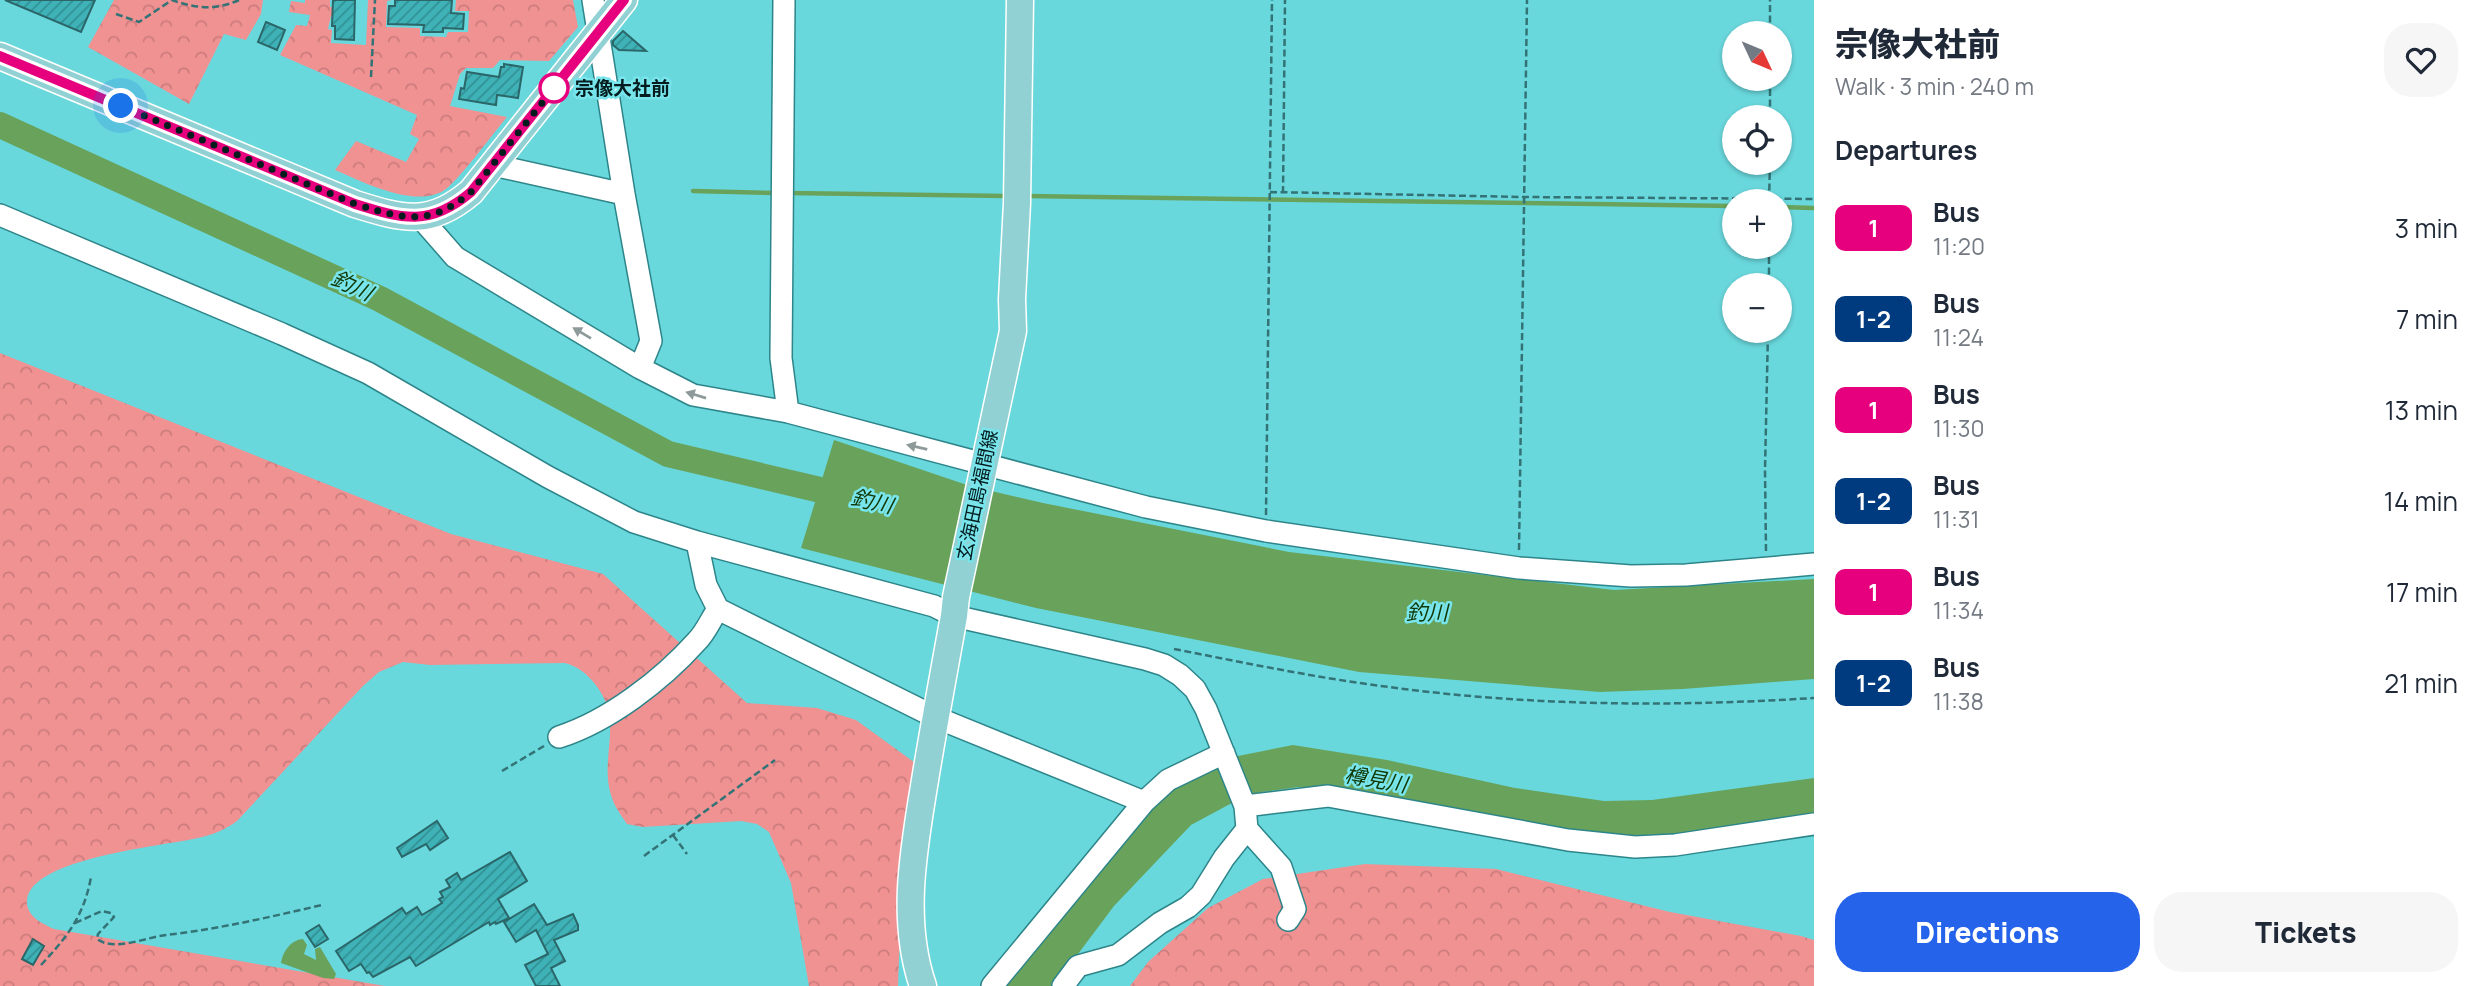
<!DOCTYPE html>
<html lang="en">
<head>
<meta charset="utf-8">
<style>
	body { margin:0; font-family:Manrope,"Noto Sans JP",sans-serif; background:#f6f6f7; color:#1f2937; height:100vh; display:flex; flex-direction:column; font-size:26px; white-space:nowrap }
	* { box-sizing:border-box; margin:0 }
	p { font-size:23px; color:#747a83 }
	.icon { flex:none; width:38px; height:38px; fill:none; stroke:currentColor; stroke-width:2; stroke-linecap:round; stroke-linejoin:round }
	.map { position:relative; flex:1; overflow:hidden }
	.details { display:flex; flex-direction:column; background:#fff; width:665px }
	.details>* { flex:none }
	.badge { padding:0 14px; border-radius:10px; font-size:24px; line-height:46px }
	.needle { width:46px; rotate:134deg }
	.fabs { position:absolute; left:1722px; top:21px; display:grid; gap:14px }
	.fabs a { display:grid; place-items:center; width:70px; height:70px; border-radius:50%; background:#fff; box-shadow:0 2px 5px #0004; font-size:35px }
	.you { position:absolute; width:35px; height:35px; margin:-18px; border:5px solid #fff; border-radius:50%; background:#1a73e8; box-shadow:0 0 0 10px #1a73e833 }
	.map>.badge { position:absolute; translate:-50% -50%; box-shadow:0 0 0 4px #fff }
	h2 { padding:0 21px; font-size:26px; line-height:63px }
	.round { display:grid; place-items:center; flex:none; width:74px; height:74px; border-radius:28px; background:#f6f6f7 }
	.summary { display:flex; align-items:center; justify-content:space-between; height:119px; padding:0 21px }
	h1 { font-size:33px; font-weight:800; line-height:52px }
	.action { display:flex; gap:14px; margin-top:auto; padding:14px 21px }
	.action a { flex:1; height:80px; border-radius:28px; background:#2563eb; color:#fff; font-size:28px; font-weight:800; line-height:80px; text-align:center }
	.action a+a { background:#f6f6f7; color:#1f2937 }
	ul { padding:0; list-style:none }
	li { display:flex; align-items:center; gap:21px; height:91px; padding:0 21px }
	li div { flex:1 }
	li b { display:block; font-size:26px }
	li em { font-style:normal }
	li .badge { min-width:77px; font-weight:700; text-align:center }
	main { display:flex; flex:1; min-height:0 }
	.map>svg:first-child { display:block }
	.forest { fill:url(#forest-crowns) }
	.water { fill:#69a35b }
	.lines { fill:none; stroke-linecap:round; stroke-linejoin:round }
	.stream { stroke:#69a35b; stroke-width:4.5 }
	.river { stroke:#69a35b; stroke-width:26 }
	.building { fill:url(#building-hatch); stroke:#2b6669; stroke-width:2 }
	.minor-casing { stroke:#2d8589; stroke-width:24 }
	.major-casing { stroke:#fff; stroke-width:29 }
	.path { stroke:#337376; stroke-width:2.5; stroke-dasharray:7 3.5; stroke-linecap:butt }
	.minor { stroke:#fff; stroke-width:21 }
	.major { stroke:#91d1d4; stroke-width:26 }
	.oneway { fill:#8e9999 }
	.line-casing { stroke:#fff; stroke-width:16 }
	.line { stroke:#e6007e; stroke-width:10 }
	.walk { stroke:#041c1d; stroke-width:7; stroke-dasharray:0 12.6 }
	.stop-dot { fill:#fff; stroke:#e6007e; stroke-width:3.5 }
	.labels { text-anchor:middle; stroke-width:5; stroke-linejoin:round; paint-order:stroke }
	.stop-label { font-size:19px; font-weight:bold; fill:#041c1d; stroke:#77e5eb; text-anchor:start }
	.street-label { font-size:19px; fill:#041c1d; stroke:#77e5eb }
	.water-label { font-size:21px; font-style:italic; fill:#113805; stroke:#77e5eb }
</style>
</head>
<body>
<main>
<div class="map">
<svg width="1814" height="986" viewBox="0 0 1814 986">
	<defs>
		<pattern id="forest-crowns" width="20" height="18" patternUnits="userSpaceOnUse" patternTransform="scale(1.75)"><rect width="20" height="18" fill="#f09192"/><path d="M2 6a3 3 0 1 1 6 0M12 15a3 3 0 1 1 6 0" fill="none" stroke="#cc7c7d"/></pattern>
		<pattern id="building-hatch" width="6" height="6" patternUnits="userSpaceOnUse" patternTransform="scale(1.75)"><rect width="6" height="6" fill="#3eb2b7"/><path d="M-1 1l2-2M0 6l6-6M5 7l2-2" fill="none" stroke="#329094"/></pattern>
	</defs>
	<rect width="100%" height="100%" fill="#69d8dd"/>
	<path class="forest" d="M114,0h149l-2,14 -15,26 -22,-6 -35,70 -101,-57z
		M305,0h25v7h5v8l-4,1 -3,13 4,1 -1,13 35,2 2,-45h24l-5,1 -1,26 34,1v8l26,1 2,-5h20l1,-21h-14l1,-11h117l5,27 -29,34 -49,-1 -7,8h-27l-6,6 -10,32 57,11c-13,15 -50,66 -64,74 -29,17 -80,-9 -108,-21l21,-29 50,21 13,-23 -9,-5 7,-19 -137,-60 16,-30 11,1 3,-11 -21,-3 2,-11 14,2z
		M0,353l451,181 152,40 144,129 70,5 39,12 62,45 -15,89 -5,132h-89l-18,-103 -22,-51 -12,-8 -16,-3 -98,6 -16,-3c-6,-9 -13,-18 -16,-29 -12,-39 14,-74 -16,-111 -9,-11 -16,-17 -30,-21l-135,2 -27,-3 -24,10 -16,14 -126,135c-12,9 -25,14 -39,17 -35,8 -167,20 -171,62 -1,16 14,23 27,29l331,57h-385z
		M1365,864l131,5 174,43 131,24 13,4v46h-684l18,-24 60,-54 55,-29z"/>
	<path class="water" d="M834,440l136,46 73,17 246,49 325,38 200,-11v100l-131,10 -83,3 -241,-20 -323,-64 -235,-60z
		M1293,745l94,15 128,28 89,13 48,-1 162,-22v35l-160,24 -93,-3 -223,-46 -39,-1 -37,5 -32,12 -39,21 -77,81 -60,80h-54l165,-194 47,-27 26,-9z
		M303,939l4,6 -3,9 12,6 -1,-11 5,-2 16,27 -2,5 -11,-1 -42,-15c2,-12 10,-23 22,-24z"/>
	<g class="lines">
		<path class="stream" d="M693,191l83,2
			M788,193l219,3
			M1026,196l708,10
			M1780,207l34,1"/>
		<path class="river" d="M0,125l380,174 288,155 186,44"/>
	</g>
	<path class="building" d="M5,0h90l-14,32z
		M333,0h22l-1,40 -19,-1v-13h-3z
		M395,0h57l-1,13 13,1 -1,15 -20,-1v4h-20l1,-7 -36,-1 1,-18h6z
		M266,22l19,8 -8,20 -19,-8z
		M623,31l23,20 -27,-1 -6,-5v-4z
		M504,64l19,3 -5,31 -21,-3 -1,10 -37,-6 2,-11 3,1 3,-17 32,5 2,-10h3z
		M437,821l11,17 -18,12 -4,-6 -24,13 -5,-9z
		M510,852l17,29 -29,18 11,19 -13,6 -1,-2 -5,3 -1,-3 -73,44 -6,-9 -37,20 -4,-5 -2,1 -6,-9 -12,7 -13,-20 66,-43 4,6 11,-7 5,8 20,-12 -3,-4 4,-2 -3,-5 10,-5 -4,-7 11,-7 4,7z
		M534,904l13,21 26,-11 5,11v5l-24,10 11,21 -14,7 9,18h-24l-11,-21 23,-11 -12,-24 -20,12 -12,-20z
		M319,925l9,14 -13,8 -9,-14z
		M33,939l11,7 -11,19 -11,-6z"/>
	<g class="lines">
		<g class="minor-casing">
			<path id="minor" d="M593,0l31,194 27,147 -11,27
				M784,0l-3,358 7,54
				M493,165l131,29
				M0,215l282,119 86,39 180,104 86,45 63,20 237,64 20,10 191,43 19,6 16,10 15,14 11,20 39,97 2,23 -23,29 -23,37 -13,12 -28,16 -42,32 -40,11 -15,20
				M420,217l35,40 185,111 53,27 95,17 358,95 120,24 253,37 112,8 55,-1 128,-11
				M697,542l9,43 12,24 217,108 209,85
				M559,737c50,-16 103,-57 138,-96 9,-9 14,-22 21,-32
				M1245,806l83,-10 240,44 67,7 40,-2 139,-21
				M1247,829l34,38 14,42 -7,11
				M992,986l152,-184 24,-22 56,-27"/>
		</g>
		<g class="major-casing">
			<path id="major" d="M0,56l355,148c48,15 75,23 116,-12l153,-192
				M923,986c-23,-67 -9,-138 2,-206 9,-55 19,-109 29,-164l2,-19 57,-266 -1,-32 5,-96 3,-203"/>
		</g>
		<path class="path" d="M116,14l23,8 33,-22c23,8 43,11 67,0
			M1770,33v-33
			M371,77l4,-77
			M1770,117v-38
			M1270,192l254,5 290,2
			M1283,193l2,-193
			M1769,201l1,-38
			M1769,285v-38
			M1266,515l6,-515
			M1519,550l8,-550
			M1766,551l-1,-81 3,-139
			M1174,649c72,14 143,29 215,38 141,19 283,20 425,11
			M502,771l42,-25
			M673,835l14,19
			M644,856l131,-96
			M75,923l27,-12 9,2 3,4 -16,17 -1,5c17,13 50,-2 69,-4 53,-6 104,-18 156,-30
			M41,965c26,-28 43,-49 50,-88"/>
		<use href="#minor" class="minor"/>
		<use href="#major" class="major"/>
	</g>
	<defs><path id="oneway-solid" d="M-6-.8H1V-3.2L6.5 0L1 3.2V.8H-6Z" transform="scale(1.75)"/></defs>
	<g class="oneway">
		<use href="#oneway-solid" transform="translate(582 333) rotate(-149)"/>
		<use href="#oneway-solid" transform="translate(696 395) rotate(-163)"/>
		<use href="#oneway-solid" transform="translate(917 447) rotate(-167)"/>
	</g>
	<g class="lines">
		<g class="line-casing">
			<path id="line" d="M0,56l355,148c48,15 75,23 116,-12l153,-192"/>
		</g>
		<use href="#line" class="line"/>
		<path class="walk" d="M121,106l234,98c48,15 75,23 116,-12l83,-104"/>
	</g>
	<circle class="stop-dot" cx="554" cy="88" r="14"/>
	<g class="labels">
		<g class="stop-label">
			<text x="575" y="95">宗像大社前</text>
		</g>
		<g class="street-label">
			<text transform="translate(977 495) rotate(-78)" y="7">玄海田島福間線</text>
		</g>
		<g class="water-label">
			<text transform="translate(352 286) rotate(25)" y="7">釣川</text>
			<text transform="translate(872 502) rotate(13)" y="7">釣川</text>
			<text x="1427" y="620">釣川</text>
			<text transform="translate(1376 780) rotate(10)" y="7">樽見川</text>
		</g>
	</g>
</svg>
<div class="fabs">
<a><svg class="needle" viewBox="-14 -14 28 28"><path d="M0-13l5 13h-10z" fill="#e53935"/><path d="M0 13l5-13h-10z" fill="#747a83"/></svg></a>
<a><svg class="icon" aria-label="locate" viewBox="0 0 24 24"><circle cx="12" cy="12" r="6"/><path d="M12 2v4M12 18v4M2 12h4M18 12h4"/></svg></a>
<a>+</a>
<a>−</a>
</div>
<div class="you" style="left:121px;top:106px"></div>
</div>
<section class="details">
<div class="summary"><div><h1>宗像大社前</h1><p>Walk · 3 min · 240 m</p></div><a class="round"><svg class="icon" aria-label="heart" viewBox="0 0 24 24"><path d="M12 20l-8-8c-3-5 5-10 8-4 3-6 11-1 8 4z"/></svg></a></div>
<h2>Departures</h2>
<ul>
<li><span class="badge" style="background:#e6007e;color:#fff">1</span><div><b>Bus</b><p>11:20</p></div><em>3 min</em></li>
<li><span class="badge" style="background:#003b80;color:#fff">1-2</span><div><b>Bus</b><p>11:24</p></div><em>7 min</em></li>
<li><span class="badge" style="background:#e6007e;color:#fff">1</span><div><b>Bus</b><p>11:30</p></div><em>13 min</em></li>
<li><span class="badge" style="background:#003b80;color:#fff">1-2</span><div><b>Bus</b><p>11:31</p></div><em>14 min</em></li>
<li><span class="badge" style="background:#e6007e;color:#fff">1</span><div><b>Bus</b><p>11:34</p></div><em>17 min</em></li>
<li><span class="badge" style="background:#003b80;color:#fff">1-2</span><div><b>Bus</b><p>11:38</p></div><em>21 min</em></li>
</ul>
<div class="action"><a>Directions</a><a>Tickets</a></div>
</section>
</main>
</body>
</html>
